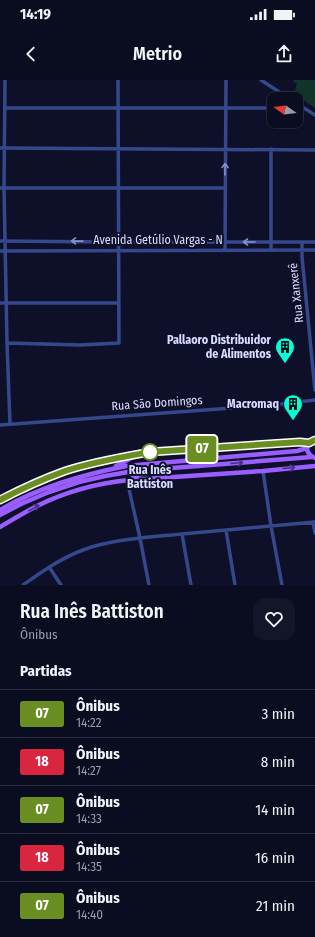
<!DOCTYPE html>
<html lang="pt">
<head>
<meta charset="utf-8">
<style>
	body { margin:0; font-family:"Fira Sans Condensed",sans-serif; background:#131529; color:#f1f3f6; height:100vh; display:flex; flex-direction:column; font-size:15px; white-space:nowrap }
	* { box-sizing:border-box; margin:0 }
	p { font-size:13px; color:#999ba5 }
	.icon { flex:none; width:22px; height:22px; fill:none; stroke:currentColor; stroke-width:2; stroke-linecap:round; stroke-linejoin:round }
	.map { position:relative; height:505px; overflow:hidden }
	.panel { display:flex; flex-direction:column; background:#0a0c20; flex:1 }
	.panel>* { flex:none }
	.badge { padding:0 8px; border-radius:3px; font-size:14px; line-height:26px }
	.needle { width:26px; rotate:284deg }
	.buttons { position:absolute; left:267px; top:12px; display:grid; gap:8px }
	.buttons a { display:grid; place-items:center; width:36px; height:36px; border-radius:8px; background:#0a0c20; box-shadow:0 1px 3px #0004,0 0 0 1px #2a2c3e; font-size:20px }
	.map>.badge { position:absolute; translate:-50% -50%; box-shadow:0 0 0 2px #fff }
	h2 { padding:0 20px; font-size:15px; line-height:36px }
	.round { display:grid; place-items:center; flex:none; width:42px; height:42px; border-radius:12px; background:#131529 }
	.headline { display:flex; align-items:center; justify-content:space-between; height:68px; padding:0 20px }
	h1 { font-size:19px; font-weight:600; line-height:30px }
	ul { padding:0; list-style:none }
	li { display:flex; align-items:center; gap:12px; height:48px; padding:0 20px; border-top:1px solid #2a2c3e }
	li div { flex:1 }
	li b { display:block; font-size:15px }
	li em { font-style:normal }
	li .badge { min-width:44px; font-weight:700; text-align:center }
	.status { display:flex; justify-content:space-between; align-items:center; height:28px; padding:0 20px; background:#0a0c20; direction:ltr }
	.status svg { height:11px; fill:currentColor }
	header { display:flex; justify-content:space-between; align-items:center; height:52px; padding:0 20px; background:#0a0c20; font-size:18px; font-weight:600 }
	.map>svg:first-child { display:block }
	.green { fill:#11342a }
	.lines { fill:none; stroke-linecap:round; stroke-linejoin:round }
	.stream { stroke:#07304a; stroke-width:1 }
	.minor { stroke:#36488c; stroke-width:3.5 }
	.major { stroke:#9a5eff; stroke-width:4.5 }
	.oneway { stroke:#8692c6 }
	.oneway2 { stroke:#462f7f }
	.line-casing { stroke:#fff; stroke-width:9 }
	.line { stroke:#6b8e23; stroke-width:6 }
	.stop-dot { fill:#fff; stroke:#6b8e23; stroke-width:2 }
	.labels { text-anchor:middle; stroke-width:4; stroke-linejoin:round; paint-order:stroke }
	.street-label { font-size:12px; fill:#d7dcff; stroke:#0e102a }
	.poi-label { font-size:12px; font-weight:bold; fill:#d7dcff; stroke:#0e102a; text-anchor:end }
	.stop-label { font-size:12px; font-weight:bold; fill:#d7dcff; stroke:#0e102a }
</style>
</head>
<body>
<div class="status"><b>14:19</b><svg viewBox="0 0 49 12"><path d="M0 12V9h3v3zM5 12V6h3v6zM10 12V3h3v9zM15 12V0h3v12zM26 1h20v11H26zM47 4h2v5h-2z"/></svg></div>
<header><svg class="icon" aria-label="back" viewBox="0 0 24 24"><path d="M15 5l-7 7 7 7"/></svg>Metrio<svg class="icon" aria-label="share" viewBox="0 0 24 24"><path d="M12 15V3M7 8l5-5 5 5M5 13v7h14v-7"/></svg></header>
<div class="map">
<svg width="315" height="505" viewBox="0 0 315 505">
	<rect width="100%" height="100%" fill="#0e102a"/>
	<path class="green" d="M293,0h22v28l-19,-13 -1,-4 2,-7 -3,-2z"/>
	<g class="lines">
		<path class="stream" d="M313,0l2,3"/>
		<path class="minor" d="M5,0l-1,108 3,155 3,81
			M261,0l29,19
			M296,23l19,12
			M5,28h269
			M0,68l315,2
			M0,108h225
			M0,161l110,1h205
			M302,162v15l13,133
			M225,170l1,-170
			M271,170v-101
			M0,171l315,-1
			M0,223h119
			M7,263l73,2 39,-2 -1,-263
			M0,345l273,-20 42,-5
			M263,391l8,55 11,59
			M127,400l13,58 9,47
			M313,442l2,11
			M226,450l9,55
			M182,454l9,51
			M49,487l12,18
			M23,505c19,-13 38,-27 60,-35 29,-11 68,-13 99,-16 44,-4 89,-8 133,-12"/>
		<path class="major" d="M315,360l-6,3 -2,5c0,5 3,8 8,10
			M116,386l19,-10
			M131,399l6,-4 11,-2
			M0,420c21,-10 42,-21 65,-29 27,-9 57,-14 85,-19l150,-10 9,1
			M0,430c39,-23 82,-35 126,-44l171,-15 10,-3
			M0,435l21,-11 28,-12 30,-10 26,-6 23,-4 44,-4 140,-11
			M0,447c12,-7 25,-15 37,-21 28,-14 62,-23 92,-26l134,-9 52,-5"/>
	</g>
	<defs><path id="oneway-shaft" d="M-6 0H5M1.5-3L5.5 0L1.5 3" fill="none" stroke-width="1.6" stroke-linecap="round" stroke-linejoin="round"/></defs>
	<g class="oneway">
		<use href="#oneway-shaft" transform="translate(225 89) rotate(-89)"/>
		<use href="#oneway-shaft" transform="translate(77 161) rotate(-179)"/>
		<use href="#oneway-shaft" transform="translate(249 162) rotate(-180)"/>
	</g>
	<g class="oneway2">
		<use href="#oneway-shaft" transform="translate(237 383) rotate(-5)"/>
		<use href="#oneway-shaft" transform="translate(289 388) rotate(-5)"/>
		<use href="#oneway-shaft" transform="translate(34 428) rotate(-29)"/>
	</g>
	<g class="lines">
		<g class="line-casing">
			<path id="line" d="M0,420c21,-11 43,-21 65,-29 27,-9 57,-14 85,-19l150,-10 9,1 6,-3"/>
		</g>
		<use href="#line" class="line"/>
	</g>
	<defs>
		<g id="building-pin" transform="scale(1)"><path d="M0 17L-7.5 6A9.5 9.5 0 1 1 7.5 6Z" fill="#03ffd9" stroke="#0e102a"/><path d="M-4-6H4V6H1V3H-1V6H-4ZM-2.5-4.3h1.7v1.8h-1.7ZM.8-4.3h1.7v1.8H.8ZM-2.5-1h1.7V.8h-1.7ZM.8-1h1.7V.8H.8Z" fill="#111"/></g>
	</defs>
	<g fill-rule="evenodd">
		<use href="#building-pin" x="285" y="267"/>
		<use href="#building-pin" x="293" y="324"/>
	</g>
	<circle class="stop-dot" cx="150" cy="372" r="8"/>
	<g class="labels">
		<g class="street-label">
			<text x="158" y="164">Avenida Getúlio Vargas - N</text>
			<text transform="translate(296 213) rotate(-96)" y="4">Rua Xanxerê</text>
			<text transform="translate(157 323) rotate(-4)" y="4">Rua São Domingos</text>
		</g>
		<g class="poi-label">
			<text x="271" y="264">Pallaoro Distribuidor<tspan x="271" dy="14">de Alimentos</tspan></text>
			<text x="279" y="328">Macromaq</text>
		</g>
		<g class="stop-label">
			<text x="150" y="394">Rua Inês<tspan x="150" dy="14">Battiston</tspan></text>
		</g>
	</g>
</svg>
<div class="buttons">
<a><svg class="needle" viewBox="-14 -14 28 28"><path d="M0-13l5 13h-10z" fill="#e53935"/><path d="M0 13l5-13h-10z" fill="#999ba5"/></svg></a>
</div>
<b class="badge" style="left:202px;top:369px;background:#6b8e23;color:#fff">07</b>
</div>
<section class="panel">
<div class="headline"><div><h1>Rua Inês Battiston</h1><p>Ônibus</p></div><a class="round"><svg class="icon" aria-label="heart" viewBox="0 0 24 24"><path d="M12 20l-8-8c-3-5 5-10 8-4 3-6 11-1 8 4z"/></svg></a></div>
<h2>Partidas</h2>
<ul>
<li><span class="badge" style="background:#6b8e23;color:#fff">07</span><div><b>Ônibus</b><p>14:22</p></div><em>3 min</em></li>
<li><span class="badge" style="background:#d7263d;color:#fff">18</span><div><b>Ônibus</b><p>14:27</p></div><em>8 min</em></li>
<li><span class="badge" style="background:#6b8e23;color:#fff">07</span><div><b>Ônibus</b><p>14:33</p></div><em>14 min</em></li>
<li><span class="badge" style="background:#d7263d;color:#fff">18</span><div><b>Ônibus</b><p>14:35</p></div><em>16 min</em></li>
<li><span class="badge" style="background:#6b8e23;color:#fff">07</span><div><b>Ônibus</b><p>14:40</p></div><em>21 min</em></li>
</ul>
</section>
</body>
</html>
